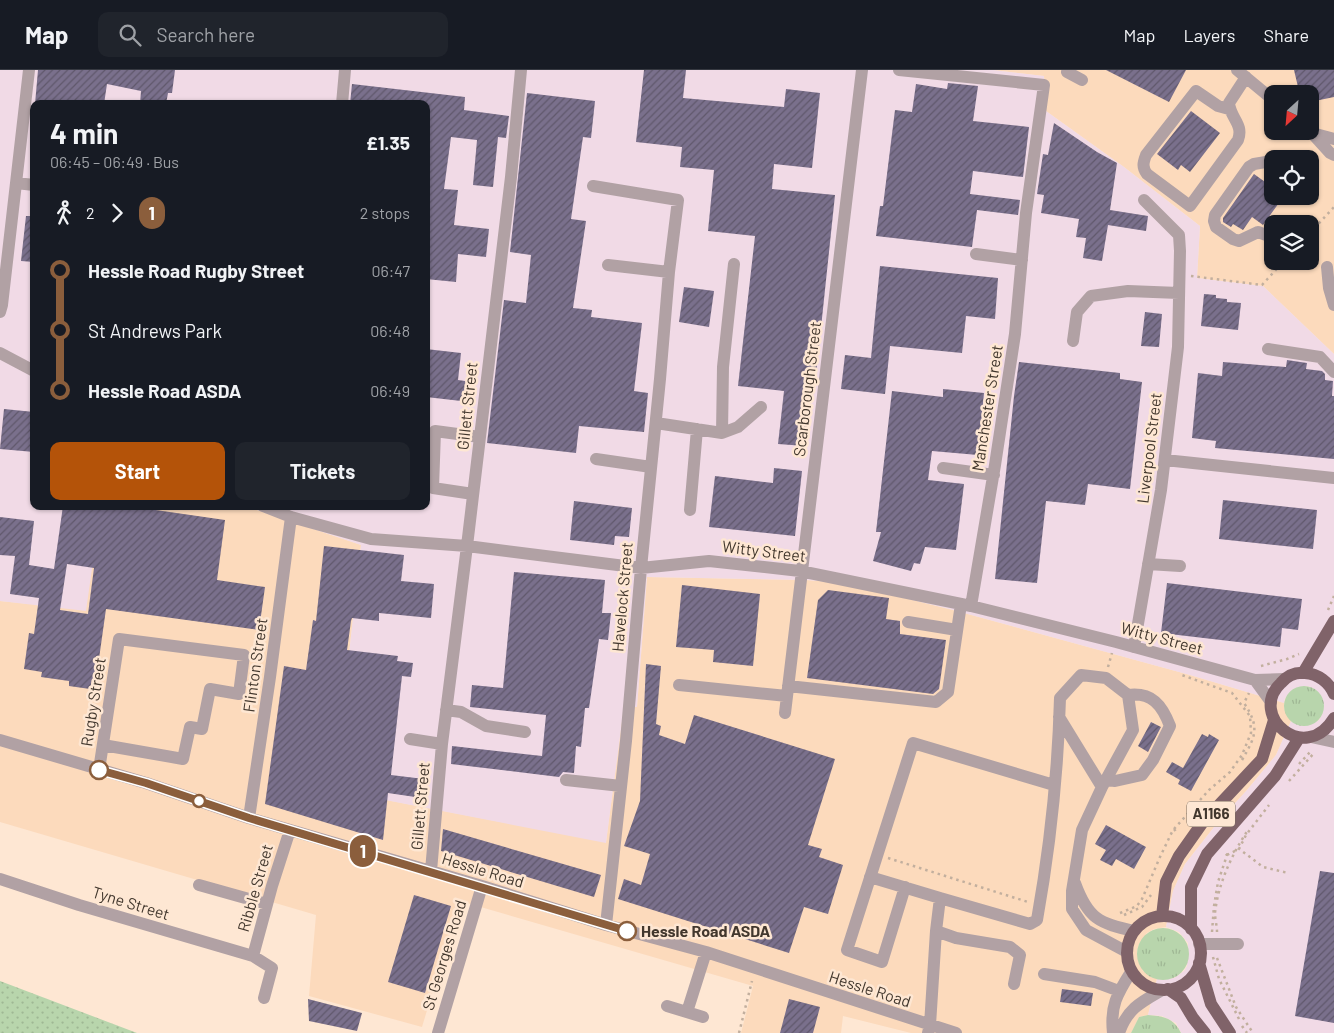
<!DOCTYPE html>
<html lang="en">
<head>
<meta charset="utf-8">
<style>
	body { margin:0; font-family:Barlow,sans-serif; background:#20242c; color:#f1f3f6; height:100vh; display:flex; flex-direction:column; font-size:19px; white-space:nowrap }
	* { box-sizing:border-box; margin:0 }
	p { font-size:16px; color:#9ea1a6 }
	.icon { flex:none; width:28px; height:28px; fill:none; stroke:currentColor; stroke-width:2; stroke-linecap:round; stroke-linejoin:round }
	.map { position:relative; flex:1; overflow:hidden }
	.details { position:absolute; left:30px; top:30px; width:400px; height:410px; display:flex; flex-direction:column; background:#171b24; border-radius:10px; box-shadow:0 1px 4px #0004 }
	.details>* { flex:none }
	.badge { padding:0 10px; border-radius:16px; font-size:18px; line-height:32px }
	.needle { width:32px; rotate:206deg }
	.fabs { position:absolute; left:1264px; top:15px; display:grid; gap:10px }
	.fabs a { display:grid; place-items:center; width:55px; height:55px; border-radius:10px; background:#171b24; box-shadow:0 1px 4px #0004; font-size:25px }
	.map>.badge { position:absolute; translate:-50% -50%; box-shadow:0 0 0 2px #fff }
	.legs { display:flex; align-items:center; gap:8px; height:55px; padding:0 20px; font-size:16px }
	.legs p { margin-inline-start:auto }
	.head { display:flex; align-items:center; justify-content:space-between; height:85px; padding:0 20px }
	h1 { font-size:28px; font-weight:700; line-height:38px }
	.cta { display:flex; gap:10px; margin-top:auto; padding:10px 20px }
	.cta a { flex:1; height:58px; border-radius:10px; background:#b45309; color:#fff; font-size:20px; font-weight:700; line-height:58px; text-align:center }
	.cta a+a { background:#20242c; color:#f1f3f6 }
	ul { padding:0 20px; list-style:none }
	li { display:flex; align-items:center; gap:18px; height:60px; font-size:19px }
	li i { display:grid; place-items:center; width:8px; height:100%; margin:0 6px; background:currentColor }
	li i::after { content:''; width:12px; height:12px; margin:-6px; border:4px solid; border-radius:50%; background:#171b24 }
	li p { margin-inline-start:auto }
	li:first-child i { background:linear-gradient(#0000 50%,currentColor 0) }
	li:last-child i { background:linear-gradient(currentColor 50%,#0000 0) }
	header { display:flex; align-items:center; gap:30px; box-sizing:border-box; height:70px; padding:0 25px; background:#171b24; border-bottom:1px solid #363941 }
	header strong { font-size:24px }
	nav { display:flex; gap:28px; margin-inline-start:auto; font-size:18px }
	.search { width:350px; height:45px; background:#20242c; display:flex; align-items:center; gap:12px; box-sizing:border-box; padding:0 18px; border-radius:10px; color:#9ea1a6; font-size:19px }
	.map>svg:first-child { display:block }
	.built { fill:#fcdabc; fill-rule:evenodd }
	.industrial { fill:#f1dae6 }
	.grass { fill:url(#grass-tufts) }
	.park { fill:url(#park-dots) }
	.building { fill:url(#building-hatch); fill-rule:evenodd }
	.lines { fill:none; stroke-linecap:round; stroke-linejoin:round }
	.path { stroke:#c2af9e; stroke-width:2.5; stroke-dasharray:2.5 4; stroke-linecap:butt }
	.minor { stroke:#b1a1a4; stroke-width:12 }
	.major { stroke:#806369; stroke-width:12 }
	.line-1-casing { stroke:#fff; stroke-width:11 }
	.line-1 { stroke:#8b5e3c; stroke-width:8 }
	.stop-1-dot { fill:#fff; stroke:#8b5e3c; stroke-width:2.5 }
	.labels { text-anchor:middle; stroke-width:5; stroke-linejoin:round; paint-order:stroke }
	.shield { fill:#fee7d3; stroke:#7a6c5f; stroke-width:1 }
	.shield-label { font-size:15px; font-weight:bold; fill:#42372d }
	.street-label { font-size:16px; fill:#42372d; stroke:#fee7d3 }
	.stop-label { font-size:16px; font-weight:bold; fill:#42372d; stroke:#fee7d3; text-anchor:start }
</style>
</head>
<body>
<header>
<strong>Map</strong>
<div class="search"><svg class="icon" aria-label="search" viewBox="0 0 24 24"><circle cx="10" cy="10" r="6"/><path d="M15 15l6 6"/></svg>Search here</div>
<nav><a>Map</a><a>Layers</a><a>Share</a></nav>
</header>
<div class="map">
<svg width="1334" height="963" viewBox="0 0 1334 963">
	<defs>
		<pattern id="grass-tufts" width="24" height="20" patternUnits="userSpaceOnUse" patternTransform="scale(1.25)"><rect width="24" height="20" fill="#b8d5ac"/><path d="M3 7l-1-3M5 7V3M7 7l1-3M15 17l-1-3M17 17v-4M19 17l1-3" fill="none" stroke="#9fb794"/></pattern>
		<pattern id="park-dots" width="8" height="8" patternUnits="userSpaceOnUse" patternTransform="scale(1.25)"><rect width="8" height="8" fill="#b8d5ac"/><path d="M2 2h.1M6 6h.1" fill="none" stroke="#9fb794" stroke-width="1.8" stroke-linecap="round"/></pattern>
		<pattern id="building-hatch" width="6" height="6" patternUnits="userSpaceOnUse" patternTransform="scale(1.25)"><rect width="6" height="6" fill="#7a708c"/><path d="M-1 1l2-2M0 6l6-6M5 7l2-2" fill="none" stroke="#60586c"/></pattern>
	</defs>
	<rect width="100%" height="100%" fill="#fee7d3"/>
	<path class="built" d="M993,0h341v284l-71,-68 -66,-8 3,-52 -76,-59 -78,-56 -2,-35zM1272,24h38v37h-38zM1272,89h38v37h-38zM1272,154h38v37h-38z
		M101,436h144l116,39 -27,245 272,52 18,-137 13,2 10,-130 159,3 38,3 109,27 237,65 94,28v6l7,12 -15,34 -29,35 -29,32 -33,42 -12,27 -7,36 -12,2 -7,4 -8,11 -2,7 6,20 14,8 -9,36 -9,2 -8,16h-220l-68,-17 -2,17h-100l12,-47 -293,-85 -38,126 -113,-31 7,-81 -316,-93v-221l30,3z"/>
	<path class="industrial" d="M0,0h993l51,6 2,35 78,56 76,59 -3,52 66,8 71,68v679h-153l-5,-10 -14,-7 -14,-1 9,-36 17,-1 10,-7 3,-5 1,-23 -9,-11 -13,-5 7,-36 12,-27 33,-42 29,-32 29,-35 15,-34 12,5 16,-6 4,-8 -9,-23 -4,-2 -4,-1 -21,12 -1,5 -94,-28 -237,-65 -109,-27 -38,-3 -159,-3 -10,130 -13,-1 -18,137 -272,-53 27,-245 -116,-39h181v-402h-392v402h67l-15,105 -86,-10z"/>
	<path class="grass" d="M1284 636a20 20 0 1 1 40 0a20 20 0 1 1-40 0Z
		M1137 884a26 26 0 1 1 52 0a26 26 0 1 1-52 0Z
		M1148,945c15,1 26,3 33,18h-50l8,-16z"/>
	<path class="park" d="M0,911l137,52h-137z"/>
	<path class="building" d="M38,0h137l-3,23h-4l-2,11h-26l1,-13 -34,-7 -3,20h-69z
		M644,0h42l-3,28 101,9 2,-18 34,4 -8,75 -38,-4 -2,25 63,6 -21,199h-3l-6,52 -27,-2 6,-53 -46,-5 17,-150 -47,-5 6,-61 -34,-3 2,-20 -46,-5z
		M1106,0h80l-17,32z
		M1294,0h40v27l-24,5v-8h-3l-2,-8 -7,1z
		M948,13l30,3 -5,35 56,6 -6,50 -50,-6 -3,23 50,6 -2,15 -41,-5 -5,37 -96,-11 4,-30h3l12,-96 17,2 4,-28 31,5z
		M352,14l113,13 -1,13 45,6 -3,22 -8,-1 -5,50 -20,-2 4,-45 -26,-3 -7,52 14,1 -4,35 35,4 -3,28 -28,-3 -2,28 -30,-3v-175h-76z
		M527,23l68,8 -4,37 -8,-1 -12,82 15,2 -13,87 19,2 -1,7 51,6 -8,68 14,2 -4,39 -65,-6 -3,27 -89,-10 17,-143 22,3 5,-48 -21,-3z
		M1191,41l29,22 -30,39 -9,-7 -3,5 -21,-16z
		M1054,53l43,29 20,11 -7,47 38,6 -2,15 -38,-6 -6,36 -19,-3 3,-20 -10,-1 3,-18 -38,-6 3,-18 -7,-1 6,-40 5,1z
		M1254,104l18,13v9h12l-21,29 -11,-8 -9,13 -10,-6 -2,3 -8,-5v-4z
		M26,146h8v46l-13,-1z
		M880,196l118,12 -3,41 -29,-3 -4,37 -72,-7 -5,48 -44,-5 4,-34 26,3z
		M684,217l30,4 -5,36 -30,-5z
		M1204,224l12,1v3l11,1v3l14,1 -3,27 -37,-4z
		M1145,242l17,2 -3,33 -18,-1z
		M426,279l35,4 -3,27 14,2 -2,20 -44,-5z
		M1287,290l20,3 -1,6 16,2 3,3v6l8,1 -1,15h2v63l-119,-11 1,-7 -24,-3 6,-65 24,3 1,-14 63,5z
		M1019,292l101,11v6l22,3 -12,107 -42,-5 -3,21 -39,-4 -9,82 -42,-4 19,-183z
		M943,319l41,4 -6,62 -46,-4 -4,29 36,4 -8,66 -31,-3 -5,17 -6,-1 -3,8 -38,-10 8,-29h-5l16,-141 51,6z
		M4,339l30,3v40l-34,-3z
		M774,398l28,3 -7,65 -86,-9 6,-51 58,7z
		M1223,430l94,10 -4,39 -94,-10z
		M574,431l58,7 -3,29 -14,-1 -1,9 -44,-5z
		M63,436h65l97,14 -8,60 48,7 -6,43 -153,-21 -10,71 -4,-1 -2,10 -21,-3v-5l-28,-4 1,-5 -18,-3 5,-36 5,1 5,-36 -29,-4 5,-38 -15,-1v-38l34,4 -5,44 25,4zM67,494l27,4 -6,46 -28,-4z
		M324,476l80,9 -3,26 33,3 -3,34 -52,-5v8l-27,-3 -1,3 -4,29 51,6 -1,5 16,2 -2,14 -9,-1 -11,99 33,4 -2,19 -34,-5 -5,47 -118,-36 19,-138 22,4 7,-50 3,1z
		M514,502l91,8 -3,33h9l-3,27 -9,-1 -10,69h-4l-4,39 -5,-1 -2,27 -11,-1 -4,5 -108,-13 1,-18 90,10 4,-41 -76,-8 2,-22 31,3z
		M1167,513l135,16 -4,31 -16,-2 -2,19 -119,-14z
		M682,515l78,9 -7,72 -40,-4 1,-12 -38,-3z
		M828,520l61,8 -3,21 14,2v13l46,6 -7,49 -6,5 -126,-16 11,-78z
		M646,594l15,2 -5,58 5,2 -2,9 26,9 9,-29 141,44 -27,86 14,4 -3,8 24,8 -15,49 -24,-7 -15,46 -171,-54 6,-20 17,6 9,-31 -26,-8 16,-45z
		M1151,652l10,5 -13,25 -10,-6z
		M1202,664l6,3 1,-3 10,6 -28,51 -13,-7 2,-4 -14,-8 6,-10 11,6z
		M1106,755l40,22 -12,22 -18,-10 -4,7 -12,-6 6,-10 -11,-6z
		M443,759l158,46 -7,22 -153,-46z
		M1320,801l14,2v150l-39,-7z
		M414,825l37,11 -26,87 -37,-11z
		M1062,919l31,4 -2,13 -31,-4z
		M308,929l54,14 -5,18 -48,-10z
		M789,929l31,8 -7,26h-33z"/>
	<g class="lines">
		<path class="path" d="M1310,163l24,-26
			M1191,206l71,9 22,-24
			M1328,540l6,-14
			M1261,596l26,-7 12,-5
			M1108,597l4,-14
			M1242,690c14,-24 18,-33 2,-57l5,-10
			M1299,694l13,-14
			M1289,711l26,-29
			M1174,759l35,-39 21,-18 12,-17 9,-22 -1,-17 -18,-23 -53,-19
			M1238,778l25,19 25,6
			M1227,785l12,-6 7,-14 23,-30
			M888,788l140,44
			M1120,843l17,-7 5,-7 18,-42 12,-25 2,-3 4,5
			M1124,845l18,-8 9,-12
			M1212,862l2,-26 4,-24 9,-27 -2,-2
			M1217,862c0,-6 -2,-13 -2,-19 3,-29 17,-59 33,-83
			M1213,887l6,22 21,42
			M1217,888l19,49 17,26
			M1242,956l5,7
			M739,963l13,-52"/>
		<path class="minor" d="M899,0l145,15 -18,128 -11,121 -20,131 -24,141
			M1068,0l-1,2 15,8
			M1237,0l35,29
			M342,34l3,-34
			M1229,39l-11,-3 -22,-15 -50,64c-3,8 -4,12 1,19l43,32 48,-66c6,-16 -8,-22 -9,-37l17,-26
			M1310,61l20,22 4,2
			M1312,63l22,6
			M1272,91l-18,3 -5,3 -34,48 -1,6 2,6 17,12 6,2 19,-9 14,5
			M16,113l18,2
			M593,116l85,14 -9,72 -9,107 -19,189 -15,173 -20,184
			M976,184l46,6
			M608,195l61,7
			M1327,197l2,21 5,17
			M0,242l2,-7 27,-235
			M1073,271l4,-29 14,-16 37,-5 51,2
			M1268,279l52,8 14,15
			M0,283l34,18
			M656,353l66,10 16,-6 23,-20
			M722,363l1,-66 11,-103
			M596,389l55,8
			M1165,390l169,18
			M943,398l51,7
			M473,424l-40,-6 2,-57 45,6
			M263,436l28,11 80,22 96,7 174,22 68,-7 91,10 171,35 145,36 139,38 30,-1
			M690,440l7,-81
			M1148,494l32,2
			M908,552l49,8
			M1134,577l27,-157 17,-143 2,-96 -1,-16 -35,-35
			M1255,610l16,22
			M679,615l108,11
			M788,616l148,16 12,-10 13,-88
			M446,640l15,2 25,14 39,6
			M785,643c24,-215 52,-429 77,-643
			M1059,647l43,70
			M1311,667l23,5
			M410,669l32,5
			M0,670l146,43 103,35 233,68 124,39 100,27 250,81
			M99,700l20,-131 125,16 -5,39 -29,-5 -8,40 -12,-2 -7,32 -80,-14
			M566,710l55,6
			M1106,710l9,1 27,-6 11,-15 17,-34c-8,-21 -18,-34 -42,-31
			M249,748l21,-141 21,-160
			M431,801l11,-127 25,-198 44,-369 10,-107
			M870,807l70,21
			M0,809l79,26 174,51 19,12 -8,30
			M1075,813c13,36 24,40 59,48
			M199,815l68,19
			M905,817l-23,75 -35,-12 66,-207 141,42
			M936,861l20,7 54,9 10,8 -6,29
			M1199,874h39
			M253,886l19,-70 18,-56
			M1044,904l51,8 24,9
			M667,936l36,11
			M687,942l19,-60
			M438,963l44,-147
			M928,963l2,-8 6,-94 4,-33 90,26 7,-4c13,-73 21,-148 23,-222l21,-23 25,3 22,17 5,35 -31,57 -20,43 -10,61v18l14,21 41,22
			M1113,963c-3,-27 4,-39 18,-61
			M1119,963c8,-24 22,-31 43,-43"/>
		<path class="major" d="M1303,603l31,-52
			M1334,624c-5,-12 -16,-20 -29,-21 -10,-1 -18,3 -24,10 -34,32 24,83 53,35
			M1162,846l4,-34 13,-26 24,-34 59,-63 12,-39
			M1127 883a37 37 0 1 1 74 0a37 37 0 1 1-74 0Z
			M1191,859v-42l16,-33 68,-78 24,-38
			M1199,893l12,41 19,29
			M1168,919l13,9 12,20 12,15"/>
	</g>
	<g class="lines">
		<g class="line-1-casing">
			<path id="line-1" d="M99,700l47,13 103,35 378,113"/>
		</g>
		<use href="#line-1" class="line-1"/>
	</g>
	<g class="stop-1-dot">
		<circle cx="99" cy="700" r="9"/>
		<circle cx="199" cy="731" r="6"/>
		<circle cx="627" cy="861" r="9"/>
	</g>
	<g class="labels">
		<rect class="shield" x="1187" y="731.5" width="48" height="25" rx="4"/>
		<g class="shield-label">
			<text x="1211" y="749">A1166</text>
		</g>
		<g class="street-label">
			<text transform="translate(807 319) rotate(-83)" y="6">Scarborough Street</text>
			<text transform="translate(467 336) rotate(-84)" y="6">Gillett Street</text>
			<text transform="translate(987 338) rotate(-81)" y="6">Manchester Street</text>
			<text transform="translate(1149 378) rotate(-83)" y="6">Liverpool Street</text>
			<text transform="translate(764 481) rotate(7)" y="6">Witty Street</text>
			<text transform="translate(622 527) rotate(-85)" y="6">Havelock Street</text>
			<text transform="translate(1162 568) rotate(15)" y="6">Witty Street</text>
			<text transform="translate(255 595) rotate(-82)" y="6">Flinton Street</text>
			<text transform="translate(93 632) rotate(-81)" y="6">Rugby Street</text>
			<text transform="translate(420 736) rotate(-85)" y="6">Gillett Street</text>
			<text transform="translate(483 800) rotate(17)" y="6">Hessle Road</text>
			<text transform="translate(255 818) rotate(-74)" y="6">Ribble Street</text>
			<text transform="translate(131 833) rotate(17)" y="6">Tyne Street</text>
			<text transform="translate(444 885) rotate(-73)" y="6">St Georges Road</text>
			<text transform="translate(870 919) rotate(18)" y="6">Hessle Road</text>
		</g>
		<g class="stop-label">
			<text x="641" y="867">Hessle Road ASDA</text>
		</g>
	</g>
</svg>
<div class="fabs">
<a><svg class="needle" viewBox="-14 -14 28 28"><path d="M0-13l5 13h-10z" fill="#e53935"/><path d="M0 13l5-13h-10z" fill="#9ea1a6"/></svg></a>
<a><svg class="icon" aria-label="locate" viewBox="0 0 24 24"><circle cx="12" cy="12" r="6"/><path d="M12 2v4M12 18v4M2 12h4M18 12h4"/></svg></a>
<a><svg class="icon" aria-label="layers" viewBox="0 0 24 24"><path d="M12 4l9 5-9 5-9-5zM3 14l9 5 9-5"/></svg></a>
</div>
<b class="badge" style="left:363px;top:781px;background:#8b5e3c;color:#fff">1</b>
<section class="details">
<div class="head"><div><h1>4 min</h1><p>06:45 – 06:49 · Bus</p></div><b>£1.35</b></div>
<div class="legs"><svg class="icon" aria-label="walk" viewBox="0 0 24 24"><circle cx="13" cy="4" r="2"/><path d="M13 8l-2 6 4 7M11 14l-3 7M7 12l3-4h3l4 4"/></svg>2<svg class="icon" aria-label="forward" viewBox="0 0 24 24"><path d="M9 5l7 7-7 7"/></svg><b class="badge" style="background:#8b5e3c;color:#fff">1</b><p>2 stops</p></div>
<ul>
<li><i style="color:#8b5e3c"></i><b>Hessle Road Rugby Street</b><p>06:47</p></li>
<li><i style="color:#8b5e3c"></i><span>St Andrews Park</span><p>06:48</p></li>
<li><i style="color:#8b5e3c"></i><b>Hessle Road ASDA</b><p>06:49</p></li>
</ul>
<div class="cta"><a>Start</a><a>Tickets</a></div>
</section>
</div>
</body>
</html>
